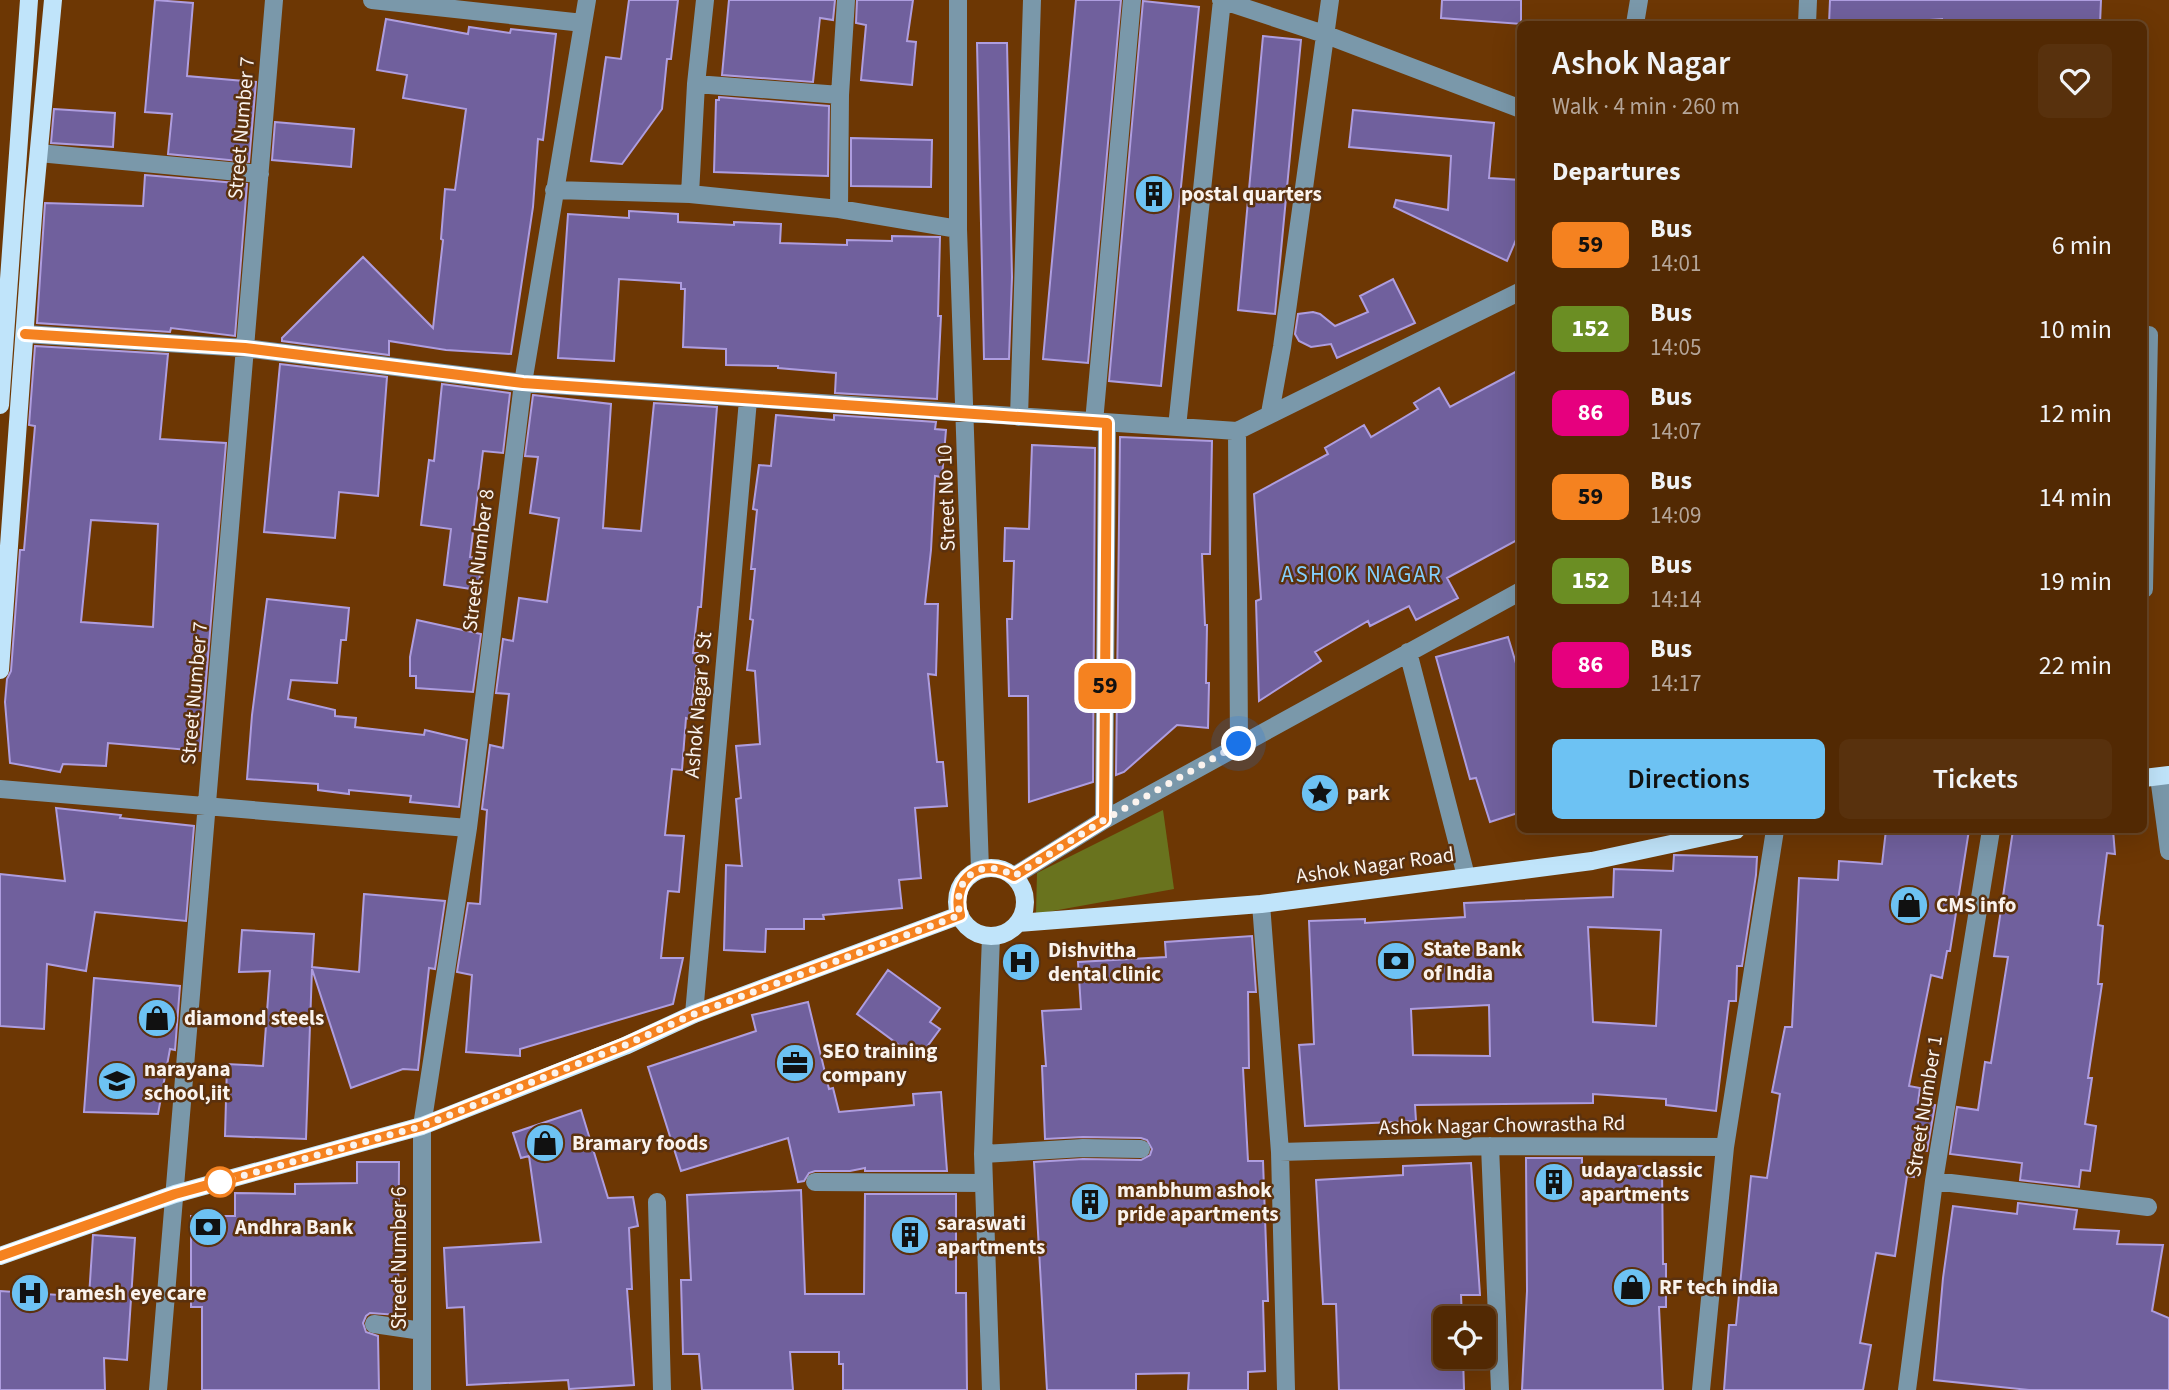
<!DOCTYPE html>
<html lang="en">
<head>
<meta charset="utf-8">
<style>
	body { margin:0; font-family:"Source Sans 3",sans-serif; background:#58310d; color:#f1f3f6; height:100vh; display:flex; flex-direction:column; font-size:26px; white-space:nowrap }
	* { box-sizing:border-box; margin:0 }
	p { font-size:23px; color:#b5a69a }
	.icon { flex:none; width:38px; height:38px; fill:none; stroke:currentColor; stroke-width:2; stroke-linecap:round; stroke-linejoin:round }
	.map { position:relative; flex:1; overflow:hidden }
	.sheet { position:absolute; left:1517px; top:21px; width:630px; height:812px; display:flex; flex-direction:column; background:#522903; border-radius:10px; box-shadow:0 7px 28px #0002,0 0 0 2px #684525 }
	.sheet>* { flex:none }
	.badge { padding:0 14px; border-radius:10px; font-size:24px; line-height:46px }
	.tools { position:absolute; left:1433px; top:1306px; display:grid; gap:14px }
	.tools a { display:grid; place-items:center; width:63px; height:63px; border-radius:10px; background:#522903; box-shadow:0 7px 28px #0002,0 0 0 2px #684525; font-size:35px }
	.you { position:absolute; width:35px; height:35px; margin:-18px; border:5px solid #fff; border-radius:50%; background:#1a73e8; box-shadow:0 0 0 10px #1a73e833 }
	.map>.badge { position:absolute; translate:-50% -50%; box-shadow:0 0 0 4px #fff }
	h2 { padding:0 35px; font-size:26px; line-height:63px }
	.round { display:grid; place-items:center; flex:none; width:74px; height:74px; border-radius:10px; background:#58310d }
	.summary { display:flex; align-items:center; justify-content:space-between; height:119px; padding:0 35px }
	h1 { font-size:33px; font-weight:600; line-height:52px }
	.primary-button { display:flex; gap:14px; margin-top:auto; padding:14px 35px }
	.primary-button a { flex:1; height:80px; border-radius:10px; background:#6dc2f3; color:#111; font-size:28px; font-weight:600; line-height:80px; text-align:center }
	.primary-button a+a { background:#58310d; color:#f1f3f6 }
	ul { padding:0; list-style:none }
	li { display:flex; align-items:center; gap:21px; height:84px; padding:0 35px }
	li div { flex:1 }
	li b { display:block; font-size:26px }
	li em { font-style:normal }
	li .badge { min-width:77px; font-weight:700; text-align:center }
	.map>svg:first-child { display:block }
	.green { fill:#69731e }
	.building { fill:#70609d; stroke:#ae9ddf; stroke-width:2; fill-rule:evenodd }
	.lines { fill:none; stroke-linecap:round; stroke-linejoin:round }
	.minor { stroke:#7a98aa; stroke-width:18 }
	.major { stroke:#c0e4fa; stroke-width:18 }
	.line-casing { stroke:#fff; stroke-width:16 }
	.line { stroke:#f58220; stroke-width:10 }
	.walk { stroke:#faf3ee; stroke-width:7; stroke-dasharray:0 12.6 }
	.stop-dot { fill:#fff; stroke:#f58220; stroke-width:3.5 }
	.labels { text-anchor:middle; stroke-width:5; stroke-linejoin:round; paint-order:stroke }
	.street-label { font-size:21px; fill:#faf3ee; stroke:#5b310e }
	.poi-label { font-size:21px; font-weight:bold; fill:#faf3ee; stroke:#5b310e; text-anchor:start }
	.neighbourhood-label { font-size:23px; letter-spacing:2px; fill:#83d0fe; stroke:#5b310e }
</style>
</head>
<body>
<div class="map">
<svg width="2169" height="1390" viewBox="0 0 2169 1390">
	<rect width="100%" height="100%" fill="#6d3704"/>
	<path class="green" d="M1163,810l11,79 -138,25 1,-41z"/>
	<path class="building" d="M155,0l38,3 -6,73 69,6 -7,80 -81,-8 4,-40 -27,-2z
		M629,0h49l-7,59h-4l-5,50 -40,55 -31,-3 15,-104 15,2z
		M729,0h106l-2,20 -13,-2 -7,64 -91,-7z
		M857,0h56l-6,41 9,1 -4,43 -51,-5 5,-55 -10,-2z
		M1076,0h45l-33,363 -45,-4z
		M1442,0h79v24l-80,-6z
		M1830,0h271l-1,24h-158v-5l-68,5h-45z
		M1143,1l56,6 -38,379 -52,-5z
		M386,19l82,15 1,-7 41,6 1,-4 45,5 -13,106 -5,-1 -5,68 -22,147 -65,-4 -57,-9v14l-107,-14v-3l81,-81 70,71 10,-88 -2,-1 4,-50 10,1 11,-81 -63,-11 4,-23 -30,-5z
		M1263,36l38,4 -26,274 -37,-4z
		M977,43h30l5,234 -3,82h-25z
		M719,97l110,9 -1,70 -114,-4 2,-72h3z
		M54,109l61,4 -2,34 -62,-4z
		M1353,110l141,13 -5,55 32,2v48l-14,33 -113,-54 2,-7 52,10 3,-54 -102,-9z
		M275,122l79,7 -3,38 -79,-7z
		M851,138l81,2 -1,47 -80,-1z
		M145,175l102,9 -12,152 -64,-8 -1,4 -133,-9 8,-120 98,3z
		M629,211l49,3v8l56,3v-3l47,2 -1,19 67,2v-5l45,1v-5l48,1 -2,79h3l-4,83 -102,-6 1,-20 -58,-5v-2l-52,-1v-16l-43,-2 2,-58h-4v-6l-62,-4 -5,82 -56,-3 10,-144 61,4z
		M1393,279l22,44 -78,35 -6,-14 -20,3 -12,-6 -4,-7 3,-20 15,-2 7,2 15,12 33,-14 -8,-16z
		M35,346l133,8 -8,85 66,4 -26,308 -92,-8 -2,23 -43,-2 -3,8 -50,-9 -5,-61 2,-23 4,-8 9,-121h4l11,-124 -6,-1zM91,520l67,4 -5,103 -72,-5z
		M280,364l107,13 -9,119 -39,-4 -4,46 -71,-6z
		M1521,369v169l-74,40 11,20 -42,22 -7,-14 -39,20 -2,-5 -53,31 6,9 -62,40 -3,-100 5,-2 -7,-105 74,-40 -3,-6 39,-23 7,12 47,-28 -4,-6 25,-15 11,19z
		M442,384l68,9 -7,60 -20,-2 -13,106 12,1 -4,32 -34,-5 7,-56 -30,-4 8,-65 5,1z
		M533,395l78,9 -8,124 38,3 13,-128 63,4 -16,200h-3l-5,46h5l-8,66 -4,-1 -4,52 -10,-1 -7,66 19,1 -5,56 -11,-1 -7,67h22l-10,46 -153,45v7l-54,-4 6,-77 -15,-3 11,-69 12,1 7,-94 -5,-1 8,-64 13,3 6,-54 -13,-1 7,-54 10,2 6,-43 28,4 12,-84 -29,-5 8,-56 -13,-1z
		M776,415l58,5v-5l102,7 -1,7 11,1 -4,47 -7,-1 -4,74 -6,54h13l-2,71 -8,-1 9,88h6l4,44 -32,2 6,70 -22,2 3,28 -79,7 1,4h-20v10h-38l-1,23 -41,-2 2,-85 16,1 -6,-67 5,-1 -5,-52 24,-2 -5,-73 -8,-1 6,-50 -3,-1 5,-50h-4l6,-59 -4,-1 6,-44 12,1z
		M1120,437l92,4 -2,113h-8l3,71h2l-1,58h3l-1,45 -31,-3 -53,47 -8,3z
		M1032,445l63,3 -2,334 -64,20 -1,-106h-19l-2,-77h5l2,-58h-10l1,-33 24,1z
		M267,599l82,9 -3,32h-5l-4,43 -46,-3 -3,19 47,11v6l21,2 -1,9 69,8 1,-5 42,10 -8,67 -49,-5 1,-6 -62,-6v4l-31,-4v-6l-71,-5 5,-64z
		M417,620l64,14 -8,58 -57,-4v-12h-6v-19z
		M1508,637l13,43v132l-31,10 -14,-44 -6,1 -34,-122z
		M56,808l65,7 -1,3 74,8 -8,95 -91,-9 -9,59 -39,-7 -3,65 -44,-3v-152l65,7z
		M1886,830h83l-19,121h-3l-5,27 -11,-3 -22,111 11,2 -2,15 17,2 -8,46 -9,-1 -4,27 -7,-1 -12,80 -19,-3 -16,90 11,2 -8,45h-139l5,-65h7l15,-149 16,2 13,-84 -8,-2 13,-65h7l7,-149 39,2 1,-19 43,3z
		M2013,830h100l2,24 -8,-1 -9,72 5,1 -5,58h4l-14,94h4l-7,46 11,2 -6,45 -9,-1 -2,17 -59,-7 2,-17 -72,-9 7,-47 21,3 7,-48 6,1 17,-106 -14,-1z
		M1674,855l83,2 -1,18 -14,91h-5l-1,35h-7l-13,110 -50,-6v-6l-73,-5v9l-178,2 1,16 -111,5 -6,-81 15,-1 -5,-123 56,-2v4l100,-6 -1,-14 149,-6 1,-28 59,2zM1588,927l73,3 -5,96 -63,-4zM1489,1005l1,51 -77,-1 -2,-46z
		M364,894l81,7 -10,68 -6,-1 -11,102 -15,-1 -52,19 -39,-119 -6,170 -81,-3 2,-72 36,2 7,-95 -31,1 3,-42 72,4 -2,33 47,5z
		M1252,936l4,56h-8l1,76h-6l5,93h15l5,140h-5l2,70 -17,1v18h-60l1,-17 -53,1v16h-89l-13,-228 49,-3 58,1 9,-5 2,-6 -5,-9 -6,-2 -58,-1 -38,2 -3,-73h4l-4,-55 39,-2 -3,-47 88,-5 -1,-15z
		M888,970l52,38 -10,14 10,7 -22,30 -61,-45z
		M94,978l86,8 -5,64 -5,-1 -12,65 -74,-2z
		M808,1002l21,87 4,-1 6,24 75,-7 -1,-11 28,-2 6,79h-82v-3l-15,3h-35l-6,2 -5,8 -6,1 -10,-44 -107,33 -33,-104 108,-36 -4,-16z
		M581,1110l27,88 25,-1 5,29 -9,2 3,61h-5l7,96 -65,4 -1,-9 -101,5 -3,-78 -17,1 -3,-60 97,-6 -12,-86 -8,2 -8,-25z
		M1526,1158h56v8h80l1,98h3v43h-7l4,83h-141l5,-99z
		M357,1162h42l-1,153 -28,-2 -4,3 -3,7 3,9 12,4 1,54h-177v-83h-11v-91h44v-23l60,1v-10l62,-1z
		M1471,1163l9,132h-19l1,23h-16v38h17l1,34h-125l-3,-86h-13l-7,-124 87,-5v-9z
		M801,1190l4,104h59l1,-100h91v99h10l1,97h-124v-26h-4v-12h-49l3,38h-91l-3,-36h-16l-2,-74h10l-4,-85z
		M2018,1203l59,7 -3,19 45,2 -2,13 46,1 -11,66 17,7v72h-140l-95,-10 9,-102 10,-72 64,8z
		M93,1235l42,3 -8,122 -23,-2 1,32h-105v-99l89,6z"/>
	<g class="lines">
		<path class="minor" d="M372,0l211,23
			M958,0v229l22,640
			M1221,0l103,34 197,75
			M1635,24l4,-24
			M1807,24l1,-24
			M696,84l144,11
			M39,153l221,21
			M554,190l136,4 149,15 119,20
			M690,194l6,-110 9,-84
			M839,209l1,-114 6,-95
			M25,334l220,14 278,35 714,48 284,-140
			M1270,413l12,-66 48,-347
			M1019,417l13,-417
			M1094,422l38,-422
			M1177,427l45,-427
			M1237,431l2,313
			M2144,589l5,-254
			M1408,652l58,224
			M2159,777l10,74
			M0,789l468,39
			M1104,820l3,-397
			M1014,876l90,-56 417,-229
			M1261,904l19,248 6,238
			M694,1014l54,-614
			M1490,1146l10,244
			M1280,1152l210,-6 235,1
			M983,1154l100,-6 58,1
			M1934,1181l214,26
			M815,1182l169,1
			M657,1202l5,188
			M374,1324l48,7
			M158,1390l116,-1390
			M422,1390v-264l46,-298 55,-445 64,-383
			M991,1390l-8,-236 8,-218
			M1701,1390l24,-243 50,-317
			M1907,1390l27,-209 57,-351"/>
		<path class="major" d="M0,405l29,-405
			M0,670l34,-468 19,-202
			M2144,778l25,-3
			M957 902a34 34 0 1 1 68 0a34 34 0 1 1-68 0Z
			M1018,923l243,-19 331,-43 144,-31
			M0,1256l175,-62 247,-68 203,-80 69,-32 266,-99"/>
	</g>
	<g class="lines">
		<g class="line-casing">
			<path id="line" d="M0,1256l175,-62 247,-68 203,-81 69,-31 266,-99c-9,-38 22,-59 54,-39l90,-56 3,-397 -584,-40 -278,-35 -220,-14"/>
		</g>
		<use href="#line" class="line"/>
		<path class="walk" d="M220,1182l202,-56 203,-81 69,-31 266,-99c-9,-38 22,-59 54,-39l90,-56 135,-76"/>
	</g>
	<defs>
		<g id="building-disc" transform="scale(2.0125)"><circle r="9.5" fill="#6dc2f3" stroke="#5b310e"/><path d="M-4-6H4V6H1V3H-1V6H-4ZM-2.5-4.3h1.7v1.8h-1.7ZM.8-4.3h1.7v1.8H.8ZM-2.5-1h1.7V.8h-1.7ZM.8-1h1.7V.8H.8Z" fill="#111"/></g>
		<g id="sight-disc" transform="scale(2.0125)"><circle r="9.5" fill="#6dc2f3" stroke="#5b310e"/><path d="M0-6L1.8-2.2L6-1.7L2.9 1.2L3.7 5.4L0 3.3L-3.7 5.4L-2.9 1.2L-6-1.7L-1.8-2.2Z" fill="#111"/></g>
		<g id="shop-disc" transform="scale(2.0125)"><circle r="9.5" fill="#6dc2f3" stroke="#5b310e"/><path d="M-5-2.5h2.3a2.7 3.5 0 0 1 5.4 0H5L5.5 6h-11ZM-1.5-2.5h3a1.5 2.3 0 0 0-3 0Z" fill="#111"/></g>
		<g id="bank-disc" transform="scale(2.0125)"><circle r="9.5" fill="#6dc2f3" stroke="#5b310e"/><path d="M-6-4H6V4H-6ZM0-2.3a2.3 2.3 0 1 0 0 4.6a2.3 2.3 0 1 0 0-4.6Z" fill="#111"/></g>
		<g id="hospital-disc" transform="scale(2.0125)"><circle r="9.5" fill="#6dc2f3" stroke="#5b310e"/><path d="M-5-5h3v3.5h4V-5h3V5h-3V1.5h-4V5h-3Z" fill="#111"/></g>
		<g id="office-disc" transform="scale(2.0125)"><circle r="9.5" fill="#6dc2f3" stroke="#5b310e"/><path d="M-6-3h4V-5.5h4V-3h4V5H-6ZM-1-4.5V-3h2v-1.5ZM-6 0V1H6V0Z" fill="#111"/></g>
		<g id="school-disc" transform="scale(2.0125)"><circle r="9.5" fill="#6dc2f3" stroke="#5b310e"/><path d="M0-5L7-2L0 1L-7-2ZM-4 1L0 2.5L4 1V4Q0 6-4 4Z" fill="#111"/></g>
	</defs>
	<g fill-rule="evenodd">
		<use href="#building-disc" x="1154" y="194"/>
		<use href="#sight-disc" x="1320" y="793"/>
		<use href="#shop-disc" x="1909" y="905"/>
		<use href="#bank-disc" x="1396" y="961"/>
		<use href="#hospital-disc" x="1021" y="962"/>
		<use href="#shop-disc" x="157" y="1018"/>
		<use href="#office-disc" x="795" y="1063"/>
		<use href="#school-disc" x="117" y="1081"/>
		<use href="#shop-disc" x="545" y="1143"/>
		<use href="#building-disc" x="1554" y="1182"/>
		<use href="#building-disc" x="1090" y="1202"/>
		<use href="#bank-disc" x="208" y="1227"/>
		<use href="#building-disc" x="910" y="1235"/>
		<use href="#shop-disc" x="1632" y="1287"/>
		<use href="#hospital-disc" x="30" y="1293"/>
	</g>
	<circle class="stop-dot" cx="220" cy="1182" r="14"/>
	<g class="labels">
		<g class="street-label">
			<text transform="translate(241 128) rotate(-85)" y="7">Street Number 7</text>
			<text transform="translate(946 498) rotate(-92)" y="7">Street No 10</text>
			<text transform="translate(478 560) rotate(-83)" y="7">Street Number 8</text>
			<text transform="translate(194 693) rotate(-85)" y="7">Street Number 7</text>
			<text transform="translate(698 705) rotate(-85)" y="7">Ashok Nagar 9 St</text>
			<text transform="translate(1375 865) rotate(-8)" y="7">Ashok Nagar Road</text>
			<text transform="translate(1924 1106) rotate(-81)" y="7">Street Number 1</text>
			<text transform="translate(1502 1125) rotate(-1)" y="7">Ashok Nagar Chowrastha Rd</text>
			<text transform="translate(399 1258) rotate(-90)" y="7">Street Number 6</text>
		</g>
		<g class="poi-label">
			<text x="1181" y="201">postal quarters</text>
			<text x="1347" y="800">park</text>
			<text x="1936" y="912">CMS info</text>
			<text x="1423" y="956">State Bank<tspan x="1423" dy="24">of India</tspan></text>
			<text x="1048" y="957">Dishvitha<tspan x="1048" dy="24">dental clinic</tspan></text>
			<text x="184" y="1025">diamond steels</text>
			<text x="822" y="1058">SEO training<tspan x="822" dy="24">company</tspan></text>
			<text x="144" y="1076">narayana<tspan x="144" dy="24">school,iit</tspan></text>
			<text x="572" y="1150">Bramary foods</text>
			<text x="1581" y="1177">udaya classic<tspan x="1581" dy="24">apartments</tspan></text>
			<text x="1117" y="1197">manbhum ashok<tspan x="1117" dy="24">pride apartments</tspan></text>
			<text x="937" y="1230">saraswati<tspan x="937" dy="24">apartments</tspan></text>
			<text x="235" y="1234">Andhra Bank</text>
			<text x="1659" y="1294">RF tech india</text>
			<text x="57" y="1300">ramesh eye care</text>
		</g>
		<g class="neighbourhood-label">
			<text x="1362" y="582">ASHOK NAGAR</text>
		</g>
	</g>
</svg>
<div class="tools">
<a><svg class="icon" aria-label="locate" viewBox="0 0 24 24"><circle cx="12" cy="12" r="6"/><path d="M12 2v4M12 18v4M2 12h4M18 12h4"/></svg></a>
</div>
<div class="you" style="left:1239px;top:744px"></div>
<b class="badge" style="left:1105px;top:686px;background:#f58220;color:#111">59</b>
<section class="sheet">
<div class="summary"><div><h1>Ashok Nagar</h1><p>Walk · 4 min · 260 m</p></div><a class="round"><svg class="icon" aria-label="heart" viewBox="0 0 24 24"><path d="M12 20l-8-8c-3-5 5-10 8-4 3-6 11-1 8 4z"/></svg></a></div>
<h2>Departures</h2>
<ul>
<li><span class="badge" style="background:#f58220;color:#111">59</span><div><b>Bus</b><p>14:01</p></div><em>6 min</em></li>
<li><span class="badge" style="background:#6b8e23;color:#fff">152</span><div><b>Bus</b><p>14:05</p></div><em>10 min</em></li>
<li><span class="badge" style="background:#e6007e;color:#fff">86</span><div><b>Bus</b><p>14:07</p></div><em>12 min</em></li>
<li><span class="badge" style="background:#f58220;color:#111">59</span><div><b>Bus</b><p>14:09</p></div><em>14 min</em></li>
<li><span class="badge" style="background:#6b8e23;color:#fff">152</span><div><b>Bus</b><p>14:14</p></div><em>19 min</em></li>
<li><span class="badge" style="background:#e6007e;color:#fff">86</span><div><b>Bus</b><p>14:17</p></div><em>22 min</em></li>
</ul>
<div class="primary-button"><a>Directions</a><a>Tickets</a></div>
</section>
</div>
</body>
</html>
